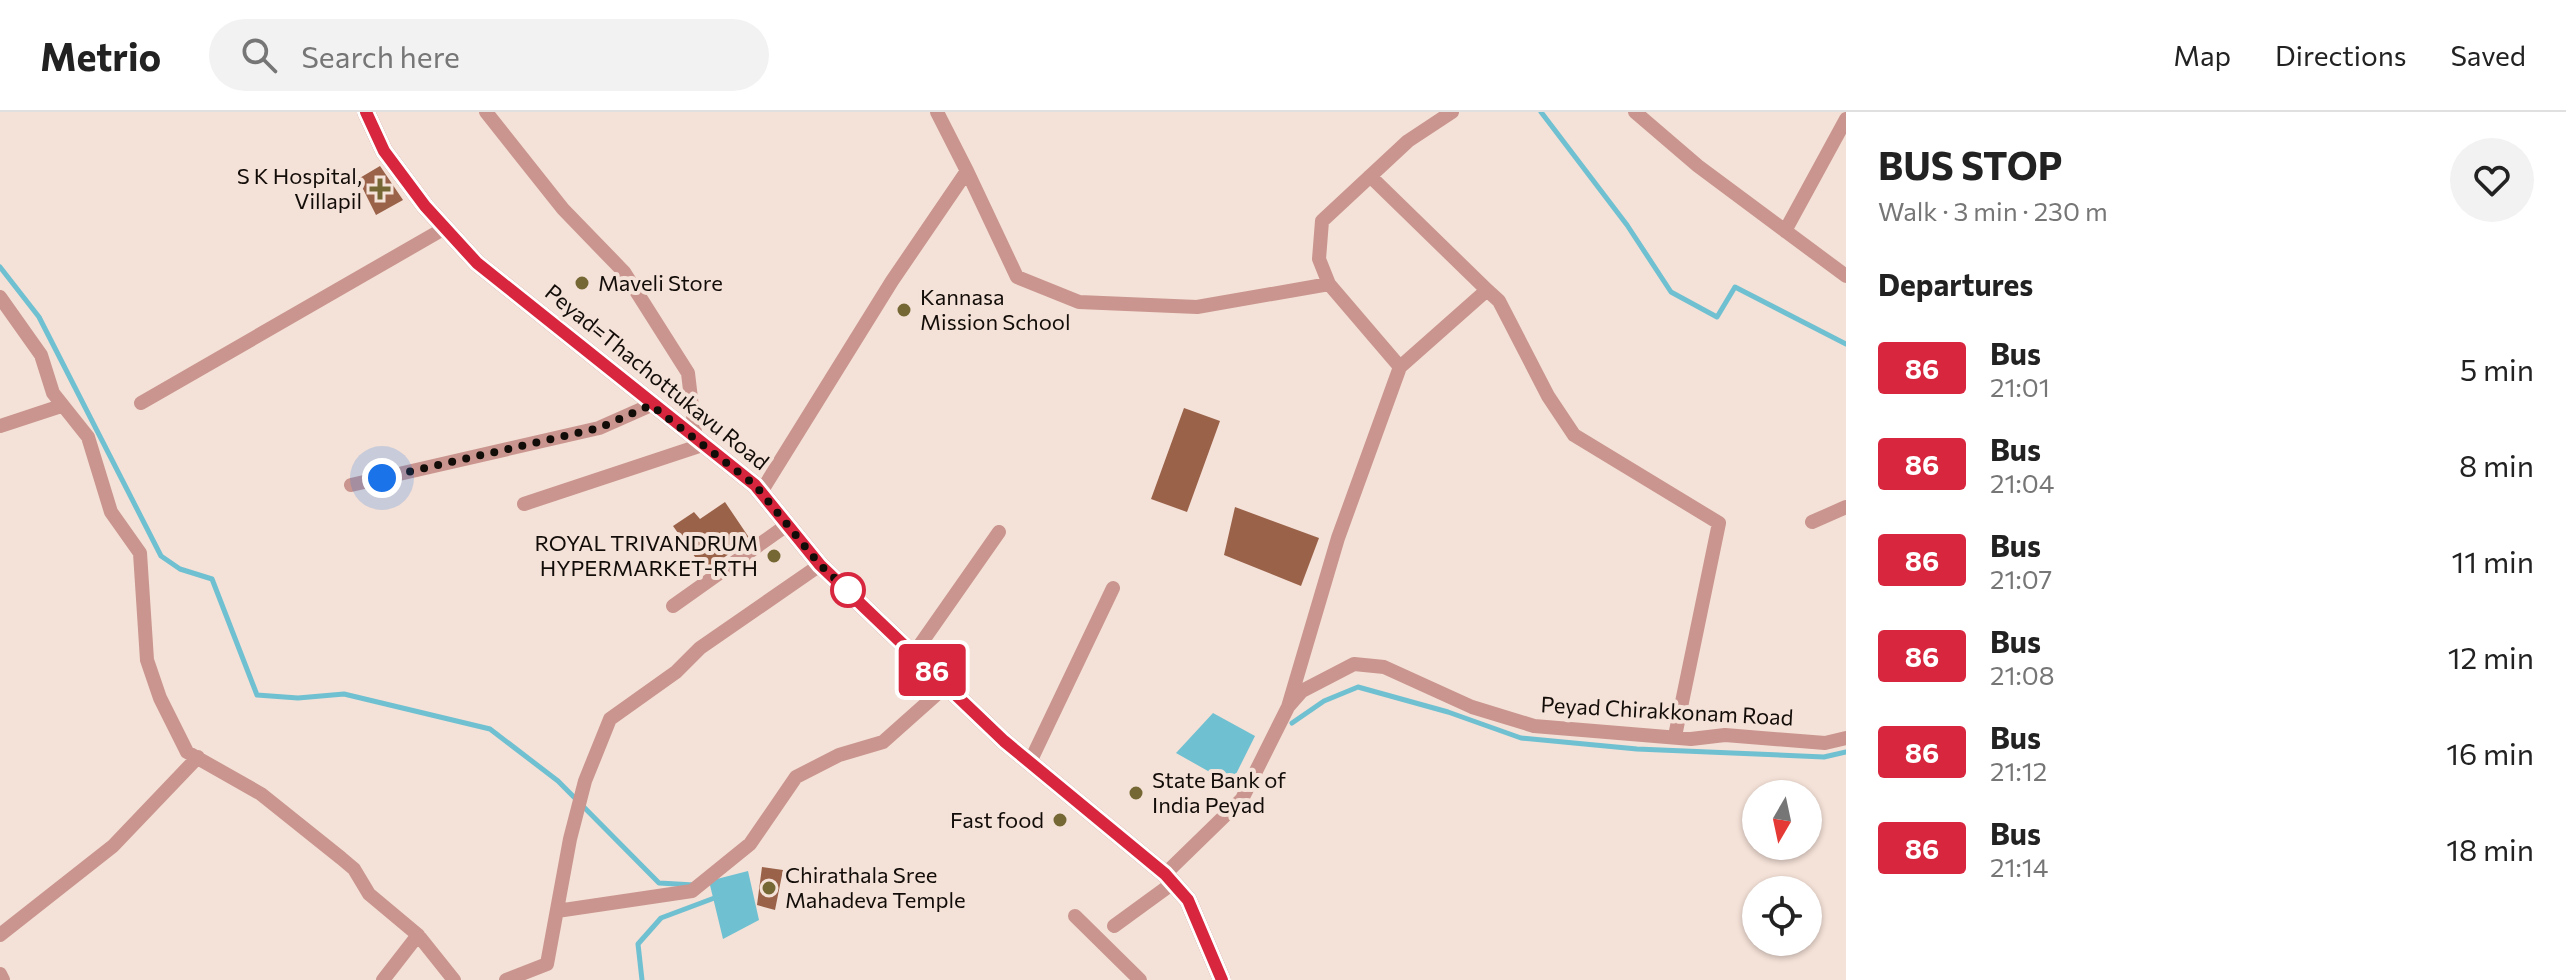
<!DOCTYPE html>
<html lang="en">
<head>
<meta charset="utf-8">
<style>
	body { margin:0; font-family:Commissioner,sans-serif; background:#f2f2f2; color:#222; height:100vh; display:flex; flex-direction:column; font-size:30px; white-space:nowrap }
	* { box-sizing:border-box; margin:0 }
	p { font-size:26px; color:#767676 }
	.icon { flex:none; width:44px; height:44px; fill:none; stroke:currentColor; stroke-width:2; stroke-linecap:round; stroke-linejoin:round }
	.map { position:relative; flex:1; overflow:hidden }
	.drawer { display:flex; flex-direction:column; background:#fff; width:720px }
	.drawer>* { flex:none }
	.badge { padding:0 16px; border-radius:6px; font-size:28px; line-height:52px }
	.needle { width:52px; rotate:189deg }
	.controls { position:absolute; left:1742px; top:668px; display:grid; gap:16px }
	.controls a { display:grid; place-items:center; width:80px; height:80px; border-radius:50%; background:#fff; box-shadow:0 2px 6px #0004; font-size:40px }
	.you { position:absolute; width:40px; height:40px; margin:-20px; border:6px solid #fff; border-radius:50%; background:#1a73e8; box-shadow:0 0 0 12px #1a73e833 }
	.map>.badge { position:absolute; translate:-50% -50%; box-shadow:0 0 0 4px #fff }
	h2 { padding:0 32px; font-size:30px; line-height:72px }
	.round { display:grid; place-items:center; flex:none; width:84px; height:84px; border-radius:42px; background:#f2f2f2 }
	.head { display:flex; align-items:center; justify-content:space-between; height:136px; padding:0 32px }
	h1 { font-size:38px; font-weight:700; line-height:60px }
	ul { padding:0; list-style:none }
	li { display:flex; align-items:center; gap:24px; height:96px; padding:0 32px }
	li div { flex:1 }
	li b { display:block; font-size:30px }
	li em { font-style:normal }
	li .badge { min-width:88px; font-weight:700; text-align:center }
	header { display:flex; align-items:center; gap:48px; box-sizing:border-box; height:112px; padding:0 40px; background:#fff; border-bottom:2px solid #e0e0e0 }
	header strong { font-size:38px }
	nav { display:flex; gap:44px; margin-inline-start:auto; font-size:28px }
	.search { width:560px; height:72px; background:#f2f2f2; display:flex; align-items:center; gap:20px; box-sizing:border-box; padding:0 28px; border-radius:44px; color:#767676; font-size:30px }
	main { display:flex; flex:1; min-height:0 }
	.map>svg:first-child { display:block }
	.water { fill:#6fc0d1 }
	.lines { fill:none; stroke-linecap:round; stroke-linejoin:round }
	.stream { stroke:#6fc0d1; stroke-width:5 }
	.building { fill:#9b624a }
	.minor { stroke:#c9958e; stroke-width:14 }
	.secondary { stroke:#b76c64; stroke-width:18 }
	.line-casing { stroke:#fff; stroke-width:18 }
	.line { stroke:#d7263d; stroke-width:12 }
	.walk { stroke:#130d09; stroke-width:8; stroke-dasharray:0 14.4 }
	.poi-dot { fill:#766835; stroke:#f4e1d7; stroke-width:3 }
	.stop-dot { fill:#fff; stroke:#d7263d; stroke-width:4 }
	.labels { text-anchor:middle; stroke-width:8; stroke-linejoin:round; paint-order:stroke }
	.poi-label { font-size:22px; fill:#130d09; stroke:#f4e1d7; text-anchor:start }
	.street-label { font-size:22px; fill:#130d09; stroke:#f4e1d7 }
</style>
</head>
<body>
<header>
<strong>Metrio</strong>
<div class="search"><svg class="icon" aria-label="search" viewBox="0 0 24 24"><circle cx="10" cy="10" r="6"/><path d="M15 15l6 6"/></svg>Search here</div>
<nav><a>Map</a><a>Directions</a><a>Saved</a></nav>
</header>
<main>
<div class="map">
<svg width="1846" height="868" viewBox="0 0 1846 868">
	<rect width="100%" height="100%" fill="#f4e1d7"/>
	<path class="water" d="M1213,601l42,23 -24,48 -55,-31z
		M748,759l11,49 -36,19 -14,-58z"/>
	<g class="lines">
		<path class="stream" d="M1541,0l86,113 44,67 46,25 18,-30 111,57
			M0,155l39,50 122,239 19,13 32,10 45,116 41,3 46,-4 146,35 68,52 101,102 35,2
			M1292,611l32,-22 34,-14 90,25 73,26 116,11 187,8 22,-5
			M642,868l-4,-36 23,-26 56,-21"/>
	</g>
	<path class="building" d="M380,54l23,34 -27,15 -18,-36z
		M1184,296l36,13 -33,91 -36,-13z
		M725,390l25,37 -45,32 -32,-45 21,-14 6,7z
		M1235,395l84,31 -18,48 -77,-31z
		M762,755l21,3 -8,40 -18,-5z"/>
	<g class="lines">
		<path class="minor" d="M486,0l77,97 61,63 64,101 8,68
			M1635,0l63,54 148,110
			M967,59l50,106 62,25 118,5 132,-23
			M1370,64l117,114
			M1785,119l61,-112
			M0,185l41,58 12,38 35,44 23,75 29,41 7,107 13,38 27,54 74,42 80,64 13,11 15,25 49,41 36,45
			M1400,255l-71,-83 -10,-25 3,-38 86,-80 44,-29
			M141,291l304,-175
			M0,314l61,-20
			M351,373l248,-57 52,-23
			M761,380l131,-211 75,-110 -30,-59
			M524,392l178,-59
			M1812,410l34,-15
			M673,494l114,-81
			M915,540l84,-120
			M1288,595l50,-169 62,-171 87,-77 12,11 49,95 26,39 145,88 -44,213
			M1030,650l83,-174
			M1165,762l77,-75 46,-92 14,-16 52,-27 30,3 88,40 62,19 157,13 34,-4 100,8 21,-5
			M557,799l135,-20 58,-47 46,-67 43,-22 44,-13 64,-57
			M1075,804l65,64
			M1114,814l59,-43
			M0,823l113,-89 85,-89
			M0,862l3,6
			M383,868l35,-45
			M506,868l41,-16 23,-125 15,-58 25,-62 66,-47 24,-24 120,-83"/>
		<path class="secondary" d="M366,0l18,39 41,55 52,57 278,222 65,80 184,176 161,133 23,26 34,80"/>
	</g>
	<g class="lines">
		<g class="line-casing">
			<path id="line" d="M366,0l18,39 41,55 52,57 278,222 65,80 184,176 161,133 23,26 34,80"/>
		</g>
		<use href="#line" class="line"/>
		<path class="walk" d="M382,366l217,-50 52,-23 104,80 65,80 28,25"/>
	</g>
	<g class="poi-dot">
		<path d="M376 65h8v8h8v8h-8v8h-8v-8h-8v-8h8z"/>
		<circle cx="582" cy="171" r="8"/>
		<circle cx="904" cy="198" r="8"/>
		<circle cx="774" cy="444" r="8"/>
		<circle cx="1136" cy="681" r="8"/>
		<circle cx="1060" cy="708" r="8"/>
		<circle cx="769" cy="776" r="8"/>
	</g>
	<circle class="stop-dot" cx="848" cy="478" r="16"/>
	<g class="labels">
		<g class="poi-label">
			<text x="362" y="72" text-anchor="end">S K Hospital,<tspan x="362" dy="25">Villapil</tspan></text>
			<text x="598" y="179">Maveli Store</text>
			<text x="920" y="193">Kannasa<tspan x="920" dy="25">Mission School</tspan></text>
			<text x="758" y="439" text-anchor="end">ROYAL TRIVANDRUM<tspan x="758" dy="25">HYPERMARKET-RTH</tspan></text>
			<text x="1152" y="676">State Bank of<tspan x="1152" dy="25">India Peyad</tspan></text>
			<text x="1044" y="716" text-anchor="end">Fast food</text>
			<text x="785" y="771">Chirathala Sree<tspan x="785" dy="25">Mahadeva Temple</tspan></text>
		</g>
		<g class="street-label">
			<text transform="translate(657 265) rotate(39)" y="8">Peyad=Thachottukavu Road</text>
			<text transform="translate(1667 599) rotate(3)" y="8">Peyad Chirakkonam Road</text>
		</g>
	</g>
</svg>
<div class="controls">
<a><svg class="needle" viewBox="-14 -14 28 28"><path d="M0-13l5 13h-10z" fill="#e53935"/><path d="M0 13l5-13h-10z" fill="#767676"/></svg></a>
<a><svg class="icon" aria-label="locate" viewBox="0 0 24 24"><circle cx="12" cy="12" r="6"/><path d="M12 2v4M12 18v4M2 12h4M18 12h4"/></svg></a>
</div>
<div class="you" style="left:382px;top:366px"></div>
<b class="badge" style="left:932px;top:558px;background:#d7263d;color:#fff">86</b>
</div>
<section class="drawer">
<div class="head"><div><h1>BUS STOP</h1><p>Walk · 3 min · 230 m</p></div><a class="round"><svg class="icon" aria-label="heart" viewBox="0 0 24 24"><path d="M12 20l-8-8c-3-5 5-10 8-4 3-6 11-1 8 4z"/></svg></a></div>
<h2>Departures</h2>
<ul>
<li><span class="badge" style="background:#d7263d;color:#fff">86</span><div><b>Bus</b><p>21:01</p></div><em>5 min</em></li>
<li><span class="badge" style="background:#d7263d;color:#fff">86</span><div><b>Bus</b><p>21:04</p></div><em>8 min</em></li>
<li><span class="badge" style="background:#d7263d;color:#fff">86</span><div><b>Bus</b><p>21:07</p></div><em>11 min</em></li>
<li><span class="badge" style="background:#d7263d;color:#fff">86</span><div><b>Bus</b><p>21:08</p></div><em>12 min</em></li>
<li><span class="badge" style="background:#d7263d;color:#fff">86</span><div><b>Bus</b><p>21:12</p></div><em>16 min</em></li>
<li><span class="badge" style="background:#d7263d;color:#fff">86</span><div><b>Bus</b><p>21:14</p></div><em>18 min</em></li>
</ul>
</section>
</main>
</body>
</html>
